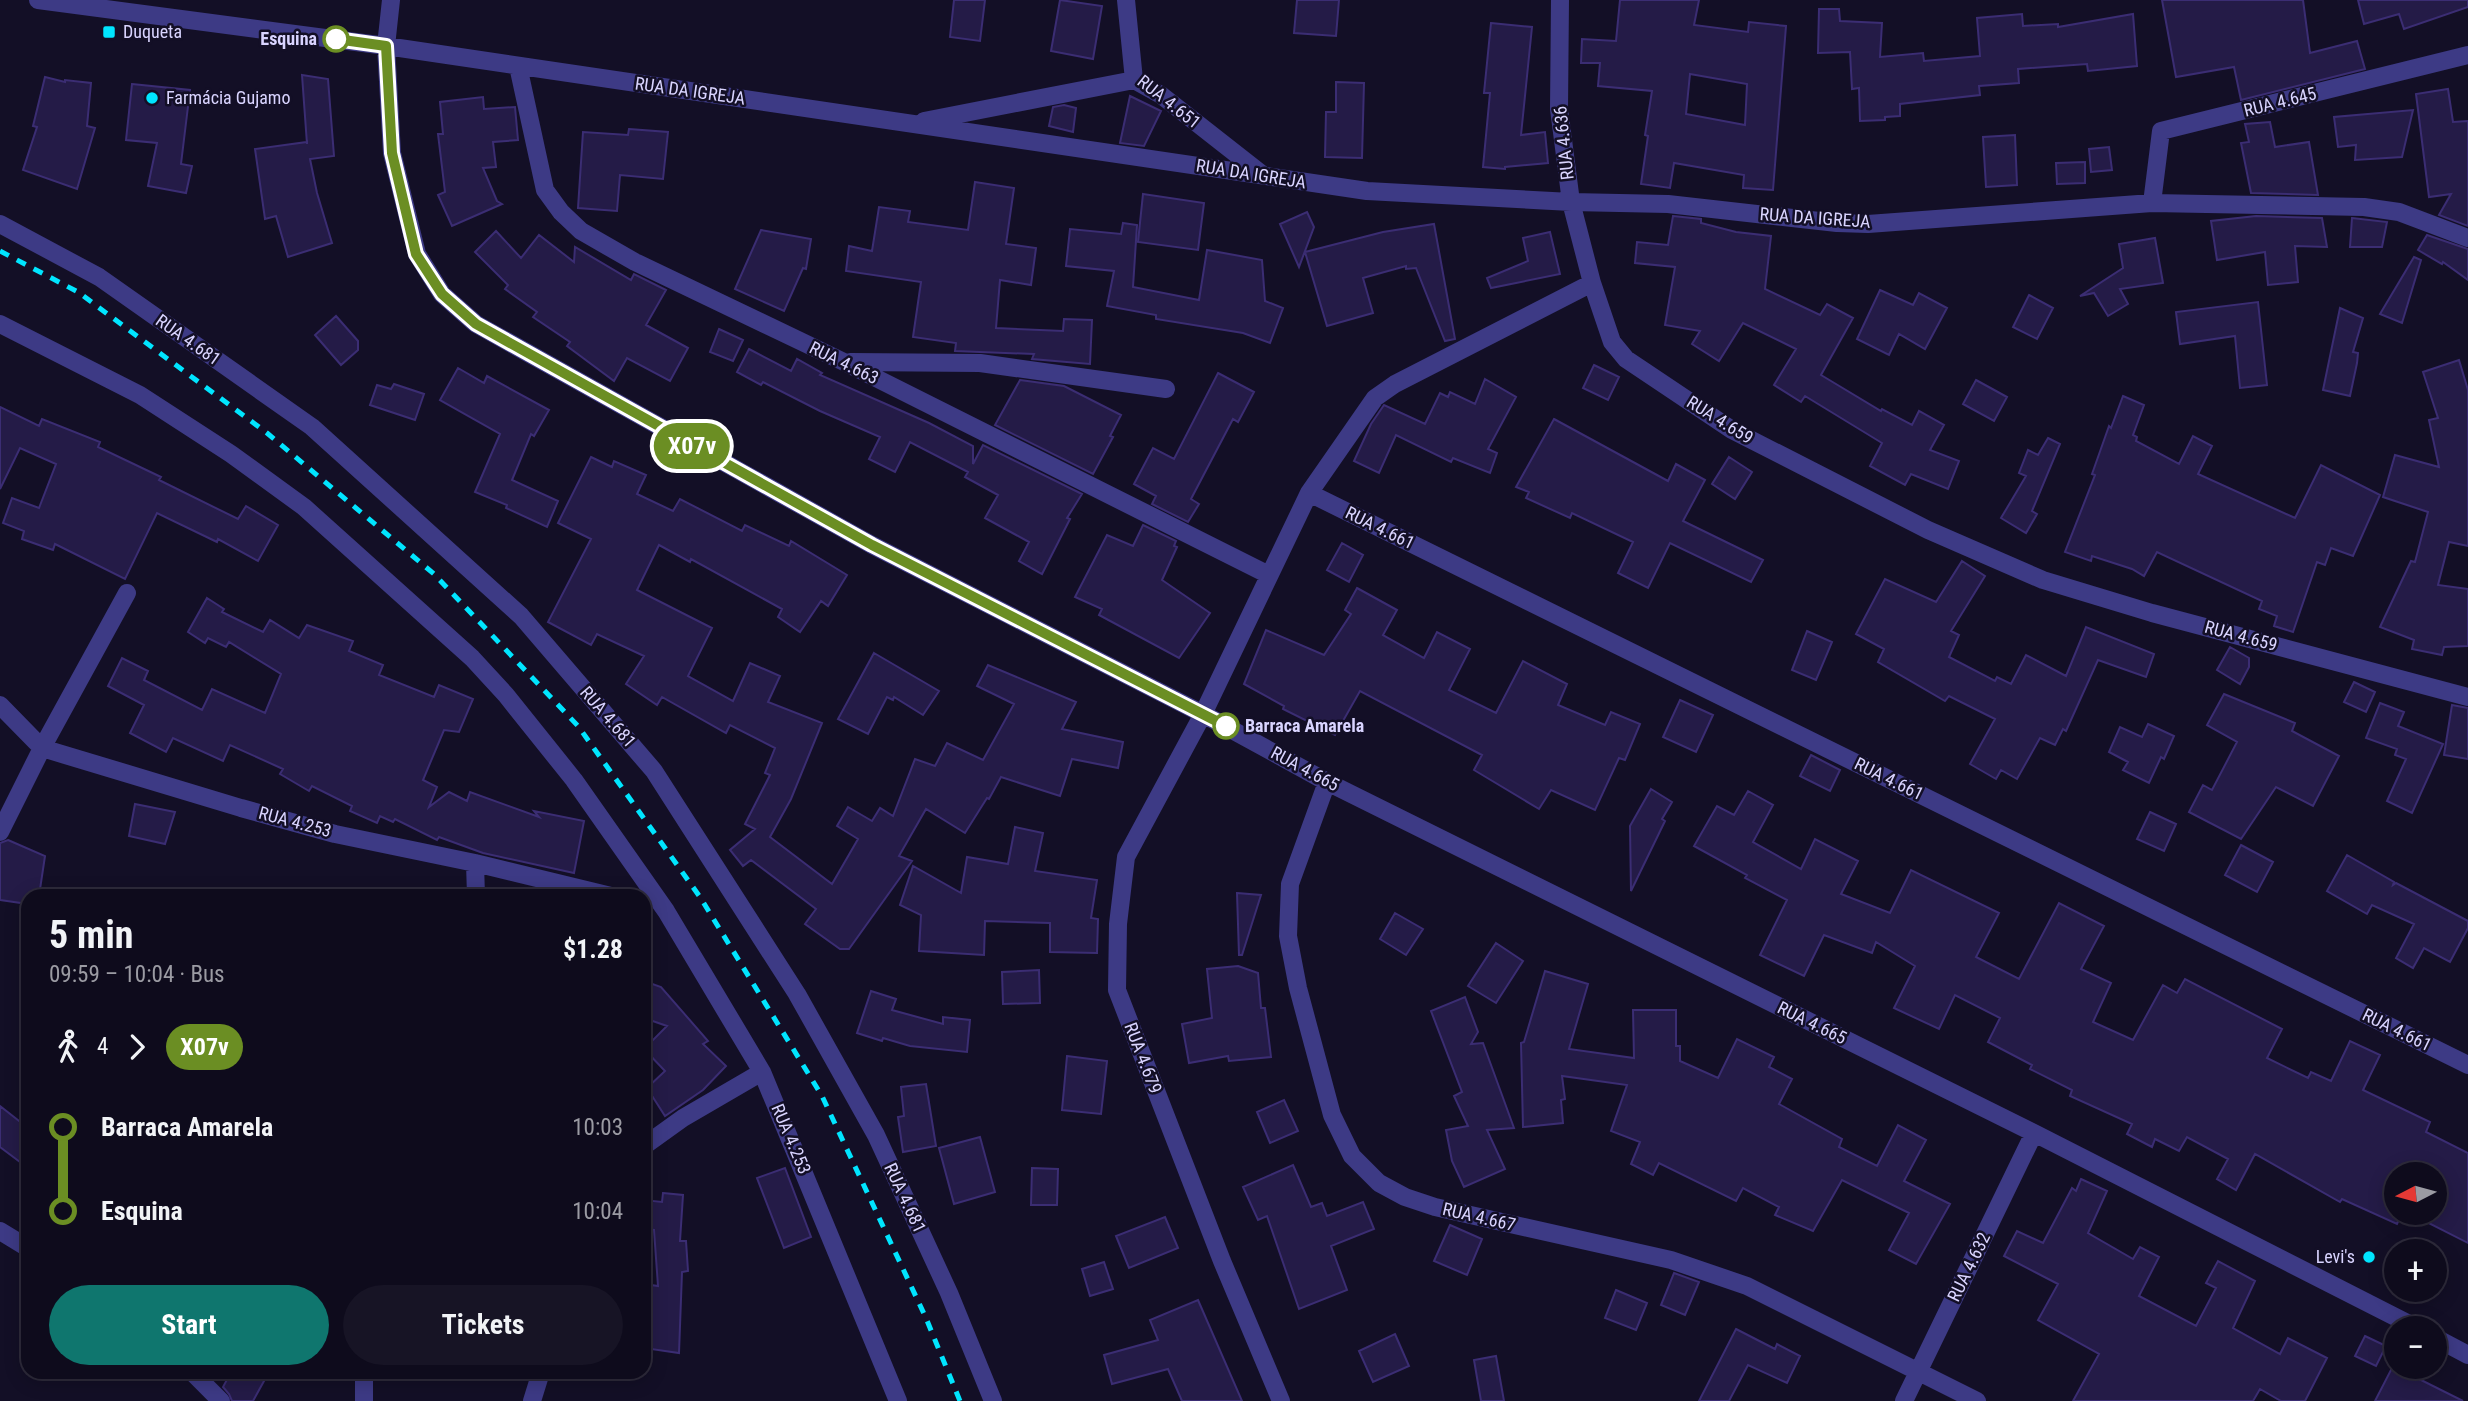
<!DOCTYPE html>
<html lang="en">
<head>
<meta charset="utf-8">
<style>
	body { margin:0; font-family:"Roboto Condensed",sans-serif; background:#171425; color:#f1f3f6; height:100vh; display:flex; flex-direction:column; font-size:26px; white-space:nowrap }
	* { box-sizing:border-box; margin:0 }
	p { font-size:23px; color:#9b9ba3 }
	.icon { flex:none; width:38px; height:38px; fill:none; stroke:currentColor; stroke-width:2; stroke-linecap:round; stroke-linejoin:round }
	.map { position:relative; flex:1; overflow:hidden }
	.panel { position:absolute; left:21px; top:889px; width:630px; height:490px; display:flex; flex-direction:column; background:#0e0b1c; border-radius:21px; box-shadow:0 4px 18px #0003,0 0 0 2px #2e2b3b }
	.panel>* { flex:none }
	.badge { padding:0 14px; border-radius:23px; font-size:24px; line-height:46px }
	.needle { width:46px; rotate:264deg }
	.fabs { position:absolute; left:2384px; top:1162px; display:grid; gap:14px }
	.fabs a { display:grid; place-items:center; width:63px; height:63px; border-radius:50%; background:#0e0b1c; box-shadow:0 4px 18px #0003,0 0 0 2px #2e2b3b; font-size:35px }
	.map>.badge { position:absolute; translate:-50% -50%; box-shadow:0 0 0 4px #fff }
	.legs { display:flex; align-items:center; gap:10px; height:77px; padding:0 28px; font-size:23px }
	.legs p { margin-inline-start:auto }
	.head { display:flex; align-items:center; justify-content:space-between; height:119px; padding:0 28px }
	h1 { font-size:38px; font-weight:700; line-height:52px }
	.action { display:flex; gap:14px; margin-top:auto; padding:14px 28px }
	.action a { flex:1; height:80px; border-radius:42px; background:#0f766e; color:#fff; font-size:28px; font-weight:700; line-height:80px; text-align:center }
	.action a+a { background:#171425; color:#f1f3f6 }
	ul { padding:0 28px; list-style:none }
	li { display:flex; align-items:center; gap:24px; height:84px; font-size:26px }
	li i { display:grid; place-items:center; width:10px; height:100%; margin:0 9px; background:currentColor }
	li i::after { content:''; width:18px; height:18px; margin:-9px; border:5px solid; border-radius:50%; background:#0e0b1c }
	li p { margin-inline-start:auto }
	li:first-child i { background:linear-gradient(#0000 50%,currentColor 0) }
	li:last-child i { background:linear-gradient(currentColor 50%,#0000 0) }
	.map>svg:first-child { display:block }
	.building { fill:#241b47; stroke:#3b2d73; stroke-width:2; fill-rule:evenodd }
	.lines { fill:none; stroke-linecap:round; stroke-linejoin:round }
	.minor { stroke:#3d3a85; stroke-width:18 }
	.rail { stroke:#00e5ff; stroke-width:5; stroke-dasharray:10 9; stroke-linecap:butt }
	.line-1-casing { stroke:#fff; stroke-width:16 }
	.line-1 { stroke:#6b8e23; stroke-width:10 }
	.poi-dot { fill:#00e5ff; stroke:#130f26; stroke-width:2.5 }
	.stop-1-dot { fill:#fff; stroke:#6b8e23; stroke-width:3.5 }
	.labels { text-anchor:middle; stroke-width:5; stroke-linejoin:round; paint-order:stroke }
	.poi-label { font-size:18px; fill:#d9d4ff; stroke:#130f26; text-anchor:start }
	.stop-label { font-size:18px; font-weight:bold; fill:#d9d4ff; stroke:#130f26; text-anchor:end }
	.street-label { font-size:18px; fill:#d9d4ff; stroke:#130f26 }
</style>
</head>
<body>
<div class="map">
<svg width="2468" height="1401" viewBox="0 0 2468 1401">
	<rect width="100%" height="100%" fill="#130f26"/>
	<path class="building" d="M954,0h31l-5,41 -30,-4z
		M1060,0l42,6 -9,53 -42,-8z
		M1297,0h42l-3,36 -42,-3z
		M1620,0h79l-5,25 54,7 1,-10 37,4 -13,164 -30,-2 1,-13 -70,-12 -4,25 -29,-4 7,-48 -3,-1 7,-44 -54,-5 2,-23h-19l1,-24 34,2zM1690,74l57,10 -2,41 -59,-11z
		M2162,0h141l7,53 47,-12 8,28 -124,31 -7,-33 -58,10z
		M2358,0h110v7l-64,22 -5,-15 -35,10z
		M1819,9h20l1,12 42,2 -2,34 43,-4 1,8 56,-5 -3,-38 45,-4 1,12 35,-2v3l75,-13 4,52 -49,5 -1,-7 -69,5 1,14 -40,3 1,9 -80,9v12l-15,1v3l-25,1 -1,-33 -7,1 -2,-37 -32,1z
		M1491,23l41,4 -11,108 24,-3 3,31 -43,4v2l-22,-2 7,-74h-6z
		M302,75l26,4 6,77 -24,3 7,34 15,50 -44,14 -12,-41 -11,3 -10,-70 52,-7v2z
		M45,77l20,5v-2l26,3 -4,43 8,2 -18,61 -54,-19 14,-43 -4,-1z
		M1336,82l28,1 -2,75 -37,-1 1,-45h10z
		M132,84l58,6 -9,74 11,2 -6,27 -38,-7 9,-43 -31,-3z
		M2448,89l5,33 15,-1v105l-29,-11 12,-21 -22,3 -13,-103z
		M1130,96l31,15 -17,35 -24,-3z
		M483,97l1,12 31,-2 3,33 -25,2 3,25 -13,1 14,33 5,3 -50,22 -14,-31 7,-3 -7,-58h5l-3,-32z
		M1064,105l12,3 -3,24 -24,-6 4,-19z
		M2413,110l-11,47 -47,3 1,-15 -18,2 -4,-30z
		M2270,122l5,25 34,-5 9,53 -67,-2 -10,-50 8,-1 -4,-18z
		M629,129l39,3 -5,47 -43,-4 -3,36 -39,-3 5,-76 45,3z
		M2015,135l2,50 -31,2 -3,-50z
		M2109,147l3,23 -21,2 -2,-23z
		M2085,162v21l-28,1 -1,-21z
		M975,182l39,6 -8,56 30,4 -5,37 -31,-5 -4,48 67,3 1,-12 28,1 -2,44 -58,-5 2,-5 -79,-3 1,-8 -43,-6 8,-55 -75,-11 3,-25 23,5 7,-44 31,4 -2,11 60,8z
		M1143,194l61,9 -6,47 -60,-8z
		M1307,212l7,15 -15,40 -19,-43z
		M1673,216l28,3v4l35,9 35,4 -6,53 55,26 7,-11 26,14 -32,57 60,36 1,-2 30,16 7,-14 25,14 -14,25 29,11 -11,28 -37,-15 -6,11 -35,-19 12,-23 -77,-47 -4,6 -27,-17 22,-36 -53,-26 -24,38 -27,-17 8,-13 -35,-6 10,-58 -40,-4 2,-21 31,3z
		M2256,216l66,2 5,29 -32,-1 3,36 -30,3 -3,-33 -48,8 -6,-39z
		M2352,218l35,4 -5,25h-32z
		M1123,223l14,2 -4,62 66,13 8,-50 55,10 3,41 18,7 -13,35 -27,-10 -87,-14v-4l-49,-9 7,-35 -48,-5 4,-37 51,5z
		M1434,224l21,115 -10,2 -29,-73 -10,1v-3l-43,12 10,35 -46,13 -22,-74 78,-20z
		M761,230l50,9 -5,30 -3,-1 -19,43 -49,-22z
		M496,231l25,27 18,-23 35,27 1,-15 56,33 3,-6 32,16 -20,35 42,23 -18,33 -43,-23 -13,23 -47,-35 3,-4 -37,-25 4,-5 -32,-23 3,-4 -33,-33z
		M1550,232l10,42 -69,14 -4,-10 41,-17 -5,-23z
		M2427,235l41,14v31l-25,-18 -1,2 -24,-14z
		M2155,238l8,45 -43,6 8,15 -20,12 -14,-23 -14,3 43,-28 -4,-24z
		M2414,257l7,3 -19,63 -22,-9z
		M1880,290l33,15 6,-12 28,15 -22,41 -26,-15 -10,21 -32,-16z
		M2029,295l24,13 -16,31 -24,-12z
		M2258,302l9,83 -27,3 -5,-52 -55,8 -4,-32z
		M2340,308l23,10 -10,34 5,1 -1,10 -7,33 -27,-6z
		M336,316l22,25v9l-17,15 -26,-30z
		M719,329l24,11 -10,21 -23,-9z
		M749,349l42,22 6,-12 25,14 -2,2 109,48 44,23v18l10,-19 99,49 -15,24 3,1 -28,55 -23,-13 10,-19 -44,-24 13,-23 -33,-18 3,-5 -58,-30 -15,30 -26,-13 11,-22 -60,-26 -57,-29 -2,3 -24,-13z
		M2459,360l9,30v156l-19,-4 -11,43 30,4v57l-24,1 -2,8 -30,-6 2,-9 -34,-13 31,-66 4,1 13,-50 -45,-15 12,-42 44,12 -10,-47 9,-2 -15,-46z
		M1594,365l25,12 -11,23 -25,-12z
		M458,368l26,15 3,-7 62,34 -15,26 -3,-2 -19,46 46,21 -11,26 -41,-19 1,-3 -32,-13 25,-58 -60,-34z
		M1218,373l36,19 -16,30 -5,-3 -42,80 8,5 -11,18 -36,-18 4,-8 -22,-12 19,-36 21,11z
		M1485,379l31,18 -28,52 9,4 -7,20 -37,-15 -2,4 -55,-27 -17,38 -25,-12 17,-37 13,-19 41,19 15,-31 8,4 2,-5 25,12z
		M1020,380l44,6 57,29 -11,21 3,1 -20,37 -98,-49z
		M1976,380l31,17 -13,24 -31,-17z
		M394,384l30,10 -9,26 -45,-15 7,-20 14,4z
		M2123,396l21,9 -11,30 4,2 -1,4 43,23 14,-28 19,10 -14,28 97,44 26,-53 59,30 -27,61 -22,-8 -6,17 -8,-3 -24,70 -19,-6 3,-10 -18,-7 3,-8 -105,-49 -13,24 -12,-7 -40,-13 -1,5 -26,-9 30,-77 -3,-1 17,-48 2,2z
		M0,407l39,19 3,-7 58,23 -2,5 63,30 -2,3 79,39 8,-13 32,19 -20,36 -40,-22 -1,3 -60,-29 -32,66 -70,-35 -2,6 -31,-11 2,-8 -21,-8 9,-25 27,10 17,-44 -36,-16 -20,41z
		M1554,419l114,62 8,-17 29,16 -22,41 80,39 -12,22 -81,-39 -22,45 -30,-15 15,-31 -61,-29 -2,5 -44,-20 3,-6 -13,-5z
		M2048,438l12,6 -28,67 5,3 -11,19 -25,-15 25,-42 -7,-3 9,-23 10,5z
		M591,457l21,10 2,-6 32,14 -9,19 36,17 7,-12 62,32 3,-6 44,21 2,-5 56,34 -19,31 -7,-5 -21,31 -22,-15 4,-8 -91,-50 -1,3 -31,-17 -22,45 75,38 -24,48 45,25 17,-38 30,13 -12,26 54,21 -31,76 -21,38 62,47 26,-45 -21,-13 11,-19 24,14 8,-13 13,8 22,-57 20,7 12,-23 36,17 31,-56 -37,-18 11,-21 88,37 -14,27 61,13 -5,26 -46,-9 -12,37 -59,-19 -12,22 -2,-1 -22,35 -39,-24 -27,47 13,5 -63,88h-9l-35,-25 11,-15 -65,-49 -8,6 -13,-16 25,-21 -10,-5 25,-49 -5,-2 10,-25 -45,-23 -4,8 -64,-36 -5,8 -31,-21 18,-28 -47,-22 -6,11 -43,-23 43,-83 -33,-16z
		M1729,457l23,15 -17,27 -23,-15z
		M1143,525l33,16 -2,5 3,1 -15,33 48,33 -31,45 -80,-43 3,-6 -27,-12 32,-62 26,11z
		M1342,543l21,12 -14,27 -22,-12z
		M1962,561l23,15 -34,55 8,4 -10,22 46,24 2,-4 14,7 15,-29 40,21 20,-49 68,27 -8,23 -48,-17 -32,71 -3,-2 -8,16 -15,-7 -23,41 -16,-9 -5,9 -26,-15 25,-45 -46,-23 -4,5 -67,-39 6,-13 -28,-15 29,-55 51,23z
		M1357,588l40,22 -14,25 41,23 13,-26 33,17 -21,41 47,23 27,-52 44,23 -9,21 47,20 6,-13 29,12 -15,36 -6,-2 -24,52 -44,-20 -12,19 -65,-39 8,-15 -122,-64 -25,44 -52,-26 1,-3 -40,-22 22,-54 58,25 27,-41 -6,-4z
		M207,598l17,11 -2,3 41,20 7,-12 29,18 8,-13 46,16 -4,10 34,14 -4,10 55,22 5,-12 34,14 -14,33 -15,-2 -21,50 14,7 -8,20 20,-15 18,9 3,-9 69,25 -5,-6 50,10 -10,52 -91,-20 -44,-16 -2,3 -42,-21 -2,3 -13,-6 -3,7 -27,-12 2,-5 -40,-20 -3,5 -29,-17 3,-5 -53,-24 -7,16 -50,-23 -7,14 -36,-19 14,-28 -36,-19 14,-28 26,13 -4,9 58,30 10,-21 53,24 16,-39 -52,-32 -3,5 -18,-9 -3,5 -17,-11z
		M1807,631l25,11 -16,38 -24,-10z
		M2230,647l19,11v9l-9,17 -23,-14z
		M874,653l65,38 -16,24 -29,-18 -1,3 -6,-3 -19,37 -30,-15z
		M2354,682l21,10 -9,20 -22,-10z
		M2224,694l71,29 -3,8 47,25 -26,50 -37,-19 -35,52 -52,-27 14,-27 9,5 25,-48 -30,-17z
		M1680,700l33,15 -17,37 -33,-15z
		M2380,703l24,9 -6,14 45,18 -31,69 -25,-12 19,-42 -11,-4 2,-6 -31,-11z
		M2452,705l16,3v51l-24,-4z
		M2148,724l26,12 -10,23 -3,-2 -12,26 -26,-13 5,-8 -19,-10 11,-25 22,10z
		M1811,755l29,15 -10,21 -30,-15z
		M1651,789l21,13 -10,17 3,2 -34,70 -1,-65z
		M1748,791l25,14 -20,37 48,27 14,-30 43,22 -17,33 49,19 21,-43 88,43 -23,44 43,22 40,-76 45,23 -23,43 30,14 -18,39 40,18 30,-55 14,8 8,-14 97,50 -15,29 41,20 3,-6 20,9 19,-40 30,14 -17,35 67,32 -4,10 42,21v90l-59,-30h25v-39h-38v39h6l-5,11 -55,-25 -2,3 -85,-48 -19,36 -19,-11 11,-20 -41,-22 -8,14 -24,-12 -3,8 -25,-13 5,-10 -62,-28 2,-6 -42,-21 2,-4 -44,-23 12,-24 -45,-23 -16,34 -45,-21 21,-42 -39,-24 -4,11 -48,-18 -20,41 -44,-21 27,-55 -42,-22 2,-3 -53,-29 23,-40 17,9z
		M135,804l40,8 -10,32 -36,-8z
		M2150,812l26,12 -12,27 -27,-12z
		M1015,827l28,6 -8,38 62,9 -6,38 7,1 -1,34 -47,-1v-29l-65,-2 -1,34 -65,-4 2,-36 -21,-10 13,-39 48,27 6,-36 41,7z
		M8,840l37,16 -6,40h-11v8l-28,-4v-57z
		M2241,845l32,17 -16,30 -32,-17z
		M2347,855l47,27 -1,3 3,-2 72,38v7l-18,34 -26,-14 -11,20 -17,-10 18,-34 -42,-19 -5,9 -40,-23z
		M1237,893l24,2 -19,60h-3z
		M1395,913l28,16 -17,26 -26,-16z
		M1496,943l27,18 -27,42 -28,-17z
		M1238,966l20,7 3,35h4l6,49 -42,4 -1,-5 -39,7 -7,-39 30,-6 -5,-49z
		M1039,970l1,33 -37,1 -1,-32z
		M1545,971l43,13 -19,65 65,9 -1,-48h43v36h4v15l38,17 19,-39 37,18 -5,10 23,12 -13,25 63,35 -3,8 38,19 21,-41 28,15 -22,41 46,23 -34,60 -27,-14 20,-37 -67,-33 -29,51 -38,-16 4,-8 -36,-19 -7,13 -77,-38 -6,12 -22,-11 9,-22 -29,-11 16,-46 -65,-9 3,23 -4,1 2,23 -40,4 -2,-84 3,-1z
		M644,981l17,6 47,54 -5,3 23,22 -23,24 -38,26 -18,-28 18,-17 -21,-22 23,-23 -23,-8z
		M871,991l25,8 -4,11 51,14v-7l27,3 -3,32 -57,-6 -27,-8 -1,3 -25,-8z
		M1465,997l13,35 -7,12 12,-1 31,85 -27,2 18,39 -41,18 -12,-26 -6,-31 22,-4 -14,-30 8,-4 -31,-81z
		M1067,1056l40,5 -6,53 -39,-4z
		M926,1084l10,62 -33,6 -5,-35 6,-1 -3,-29z
		M1284,1100l14,31 -28,12 -13,-31z
		M0,1106l28,22v40l-28,-21z
		M980,1137l15,55 -41,12 -15,-56z
		M1293,1165l18,42 11,-4 5,13 36,-14 11,27 -43,17 16,44 -48,19 -32,-93 -9,4 -15,-33z
		M785,1168l26,69 -27,11 -27,-70z
		M1032,1168l26,1 -1,36h-26z
		M2081,1179l26,12 -19,42 45,26 7,-12 19,10 -20,39 57,30 20,-38 -10,-5 12,-22 37,20 -22,47 47,26 8,-16 39,20 -22,43h-24l-21,-12 -7,12h-180l26,-47 -61,-34 20,-36 -54,-28 13,-25 26,12 29,-55 4,3z
		M663,1193l20,2 -3,46h6l2,30 -6,1 -3,81 -35,-5v-64l14,2 -4,-56 -10,-1v-29l18,2z
		M1165,1217l13,31 -49,20 -13,-32z
		M1450,1225l32,14 -15,36 -33,-14z
		M1104,1262l9,27 -23,7 -8,-27z
		M1674,1273l25,9 -14,33 -24,-10z
		M1616,1290l31,13 -11,27 -31,-12z
		M1198,1300l44,101h-60l-14,-32 -56,15 -8,-29 54,-15 -8,-20z
		M1736,1329l39,20 2,-5 23,12 -13,27 -39,-18 -19,36h-30z
		M1395,1334l14,32 -36,16 -14,-31z
		M2365,1336l21,10 -10,20 -21,-10z
		M1496,1356l8,45h-23l-7,-41z
		M2393,1366l70,35h-88z
		M231,1372h38l-16,29h-21l-3,-7 -6,-7z"/>
	<g class="lines">
		<path class="minor" d="M38,0l348,46 981,145 204,11 97,2 169,19 31,1 284,-21 212,4 35,5 69,26
			M391,0l-5,46 6,107 25,101 25,40 34,30 396,221 331,169 124,68 707,351 383,195
			M1126,0l8,80
			M1560,0l-1,109 12,93 21,81
			M518,66l27,124 16,22 20,19 54,31 209,100 425,213
			M1134,80l27,15 102,80
			M924,121l210,-41
			M2152,203l9,-72 307,-76
			M0,224l99,53 213,150 209,189 133,155 143,223 79,141 73,158 44,108
			M0,324l140,71 91,59 73,53 168,151 34,37 68,85 92,131 96,161 136,329
			M850,362l130,1 186,26
			M1309,493l1159,572
			M0,705l42,43 199,60 94,26 140,29 136,33
			M1327,782l-37,102 -2,52 10,52 34,127 20,41 27,27 26,14 30,10 236,53 76,26 230,115
			M0,832l42,-84 85,-155
			M475,863l1,33
			M644,1146l39,-28 79,-46
			M0,1231l28,17
			M2434,1337l34,18
			M192,1372l29,29
			M364,1401v-29
			M532,1401l9,-29
			M1281,1401l-59,-140 -105,-271 1,-66 8,-67 77,-143 106,-221 66,-95 20,-14 197,-101 20,59 14,17 106,71 196,100 115,50 109,33 316,84
			M1904,1401l130,-268"/>
		<path class="rail" d="M0,251l78,41 189,141 167,141 144,152 122,171 122,199 104,222 34,83"/>
	</g>
	<g class="lines">
		<g class="line-1-casing">
			<path id="line-1" d="M336,39l50,7 6,107 24,101 26,40 34,30 396,221 354,181"/>
		</g>
		<use href="#line-1" class="line-1"/>
	</g>
	<g class="poi-dot">
		<rect x="102" y="25" width="14" height="14" rx="3.5"/>
		<circle cx="152" cy="98" r="7"/>
		<circle cx="2369" cy="1257" r="7"/>
	</g>
	<g class="stop-1-dot">
		<circle cx="336" cy="39" r="12"/>
		<circle cx="1226" cy="726" r="12"/>
	</g>
	<g class="labels">
		<g class="poi-label">
			<text x="123" y="38">Duqueta</text>
			<text x="166" y="104">Farmácia Gujamo</text>
			<text x="2355" y="1263" text-anchor="end">Levi's</text>
		</g>
		<g class="stop-label">
			<text x="317" y="45">Esquina</text>
			<text x="1245" y="732" text-anchor="start">Barraca Amarela</text>
		</g>
		<g class="street-label">
			<text transform="translate(690 91) rotate(8)" y="6">RUA DA IGREJA</text>
			<text transform="translate(1169 102) rotate(38)" y="6">RUA 4.651</text>
			<text transform="translate(2280 102) rotate(-14)" y="6">RUA 4.645</text>
			<text transform="translate(1564 143) rotate(-96)" y="6">RUA 4.636</text>
			<text transform="translate(1251 174) rotate(9)" y="6">RUA DA IGREJA</text>
			<text transform="translate(1815 218) rotate(4)" y="6">RUA DA IGREJA</text>
			<text transform="translate(188 340) rotate(35)" y="6">RUA 4.681</text>
			<text transform="translate(844 363) rotate(26)" y="6">RUA 4.663</text>
			<text transform="translate(1720 420) rotate(32)" y="6">RUA 4.659</text>
			<text transform="translate(1380 528) rotate(26)" y="6">RUA 4.661</text>
			<text transform="translate(2241 636) rotate(15)" y="6">RUA 4.659</text>
			<text transform="translate(608 717) rotate(49)" y="6">RUA 4.681</text>
			<text transform="translate(1305 769) rotate(28)" y="6">RUA 4.665</text>
			<text transform="translate(1889 779) rotate(26)" y="6">RUA 4.661</text>
			<text transform="translate(295 822) rotate(15)" y="6">RUA 4.253</text>
			<text transform="translate(1812 1023) rotate(26)" y="6">RUA 4.665</text>
			<text transform="translate(2397 1030) rotate(26)" y="6">RUA 4.661</text>
			<text transform="translate(1143 1058) rotate(69)" y="6">RUA 4.679</text>
			<text transform="translate(791 1139) rotate(67)" y="6">RUA 4.253</text>
			<text transform="translate(905 1198) rotate(65)" y="6">RUA 4.681</text>
			<text transform="translate(1479 1217) rotate(13)" y="6">RUA 4.667</text>
			<text transform="translate(1969 1267) rotate(-64)" y="6">RUA 4.632</text>
		</g>
	</g>
</svg>
<div class="fabs">
<a><svg class="needle" viewBox="-14 -14 28 28"><path d="M0-13l5 13h-10z" fill="#e53935"/><path d="M0 13l5-13h-10z" fill="#9b9ba3"/></svg></a>
<a>+</a>
<a>−</a>
</div>
<b class="badge" style="left:692px;top:446px;background:#6b8e23;color:#fff">X07v</b>
<section class="panel">
<div class="head"><div><h1>5 min</h1><p>09:59 – 10:04 · Bus</p></div><b>$1.28</b></div>
<div class="legs"><svg class="icon" aria-label="walk" viewBox="0 0 24 24"><circle cx="13" cy="4" r="2"/><path d="M13 8l-2 6 4 7M11 14l-3 7M7 12l3-4h3l4 4"/></svg>4<svg class="icon" aria-label="forward" viewBox="0 0 24 24"><path d="M9 5l7 7-7 7"/></svg><b class="badge" style="background:#6b8e23;color:#fff">X07v</b></div>
<ul>
<li><i style="color:#6b8e23"></i><b>Barraca Amarela</b><p>10:03</p></li>
<li><i style="color:#6b8e23"></i><b>Esquina</b><p>10:04</p></li>
</ul>
<div class="action"><a>Start</a><a>Tickets</a></div>
</section>
</div>
</body>
</html>
